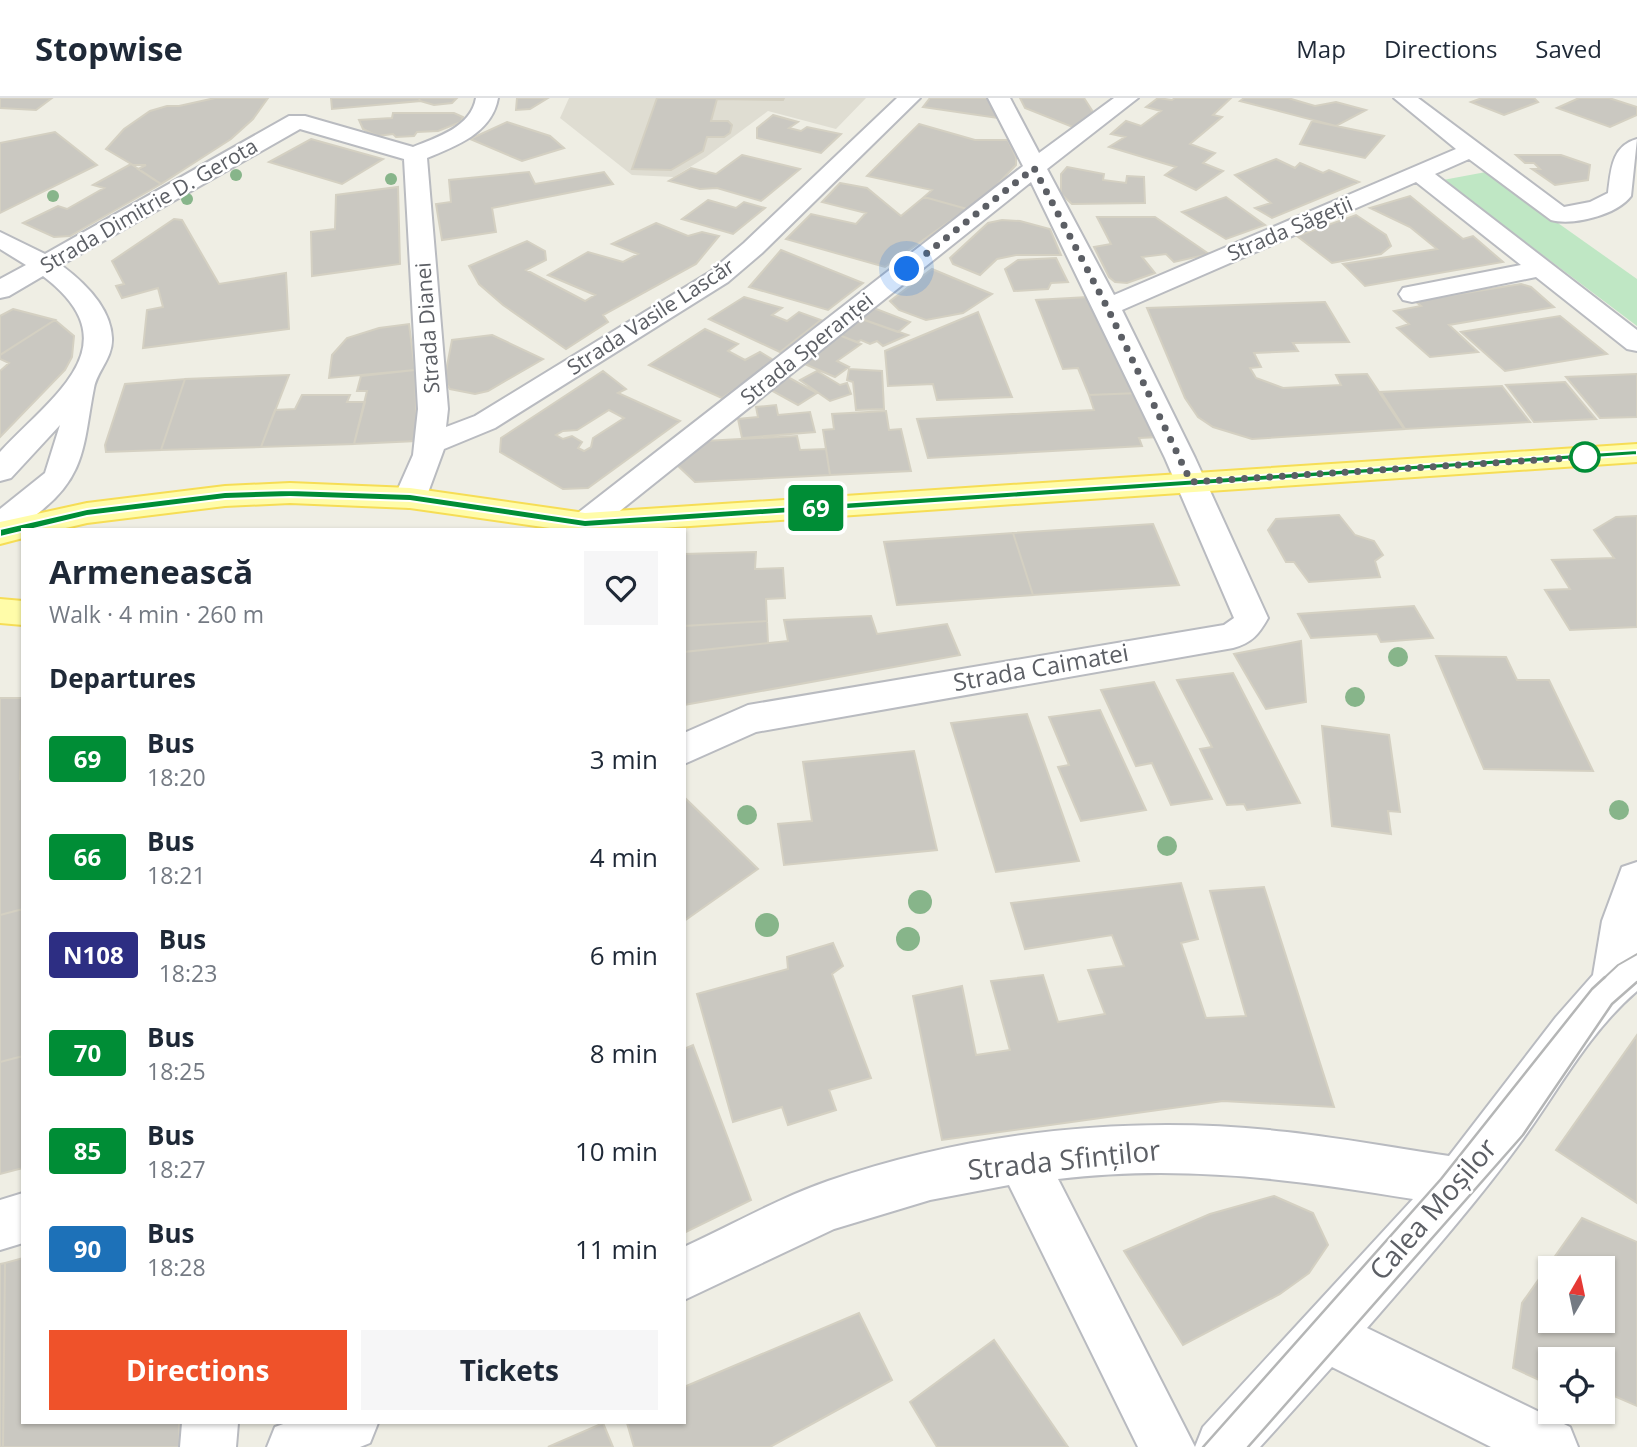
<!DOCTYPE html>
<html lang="en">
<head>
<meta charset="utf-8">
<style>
	body { margin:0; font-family:"Open Sans",sans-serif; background:#f6f6f7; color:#1f2937; height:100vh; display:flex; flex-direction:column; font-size:26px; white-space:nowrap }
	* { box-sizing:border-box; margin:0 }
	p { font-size:23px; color:#747a83 }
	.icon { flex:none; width:38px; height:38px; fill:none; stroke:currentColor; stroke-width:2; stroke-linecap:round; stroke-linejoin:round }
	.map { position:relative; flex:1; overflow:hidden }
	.drawer { position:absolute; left:21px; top:430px; width:665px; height:896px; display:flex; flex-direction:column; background:#fff; border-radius:0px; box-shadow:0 2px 5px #0004 }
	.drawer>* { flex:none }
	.badge { padding:0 14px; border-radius:5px; font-size:24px; line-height:46px }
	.needle { width:46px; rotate:9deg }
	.tools { position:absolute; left:1538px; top:1158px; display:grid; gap:14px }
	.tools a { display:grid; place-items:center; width:77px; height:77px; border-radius:0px; background:#fff; box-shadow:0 2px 5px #0004; font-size:35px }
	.you { position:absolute; width:35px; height:35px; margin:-18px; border:5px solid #fff; border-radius:50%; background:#1a73e8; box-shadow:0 0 0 10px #1a73e833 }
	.map>.badge { position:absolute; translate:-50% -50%; box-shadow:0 0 0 4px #fff }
	h2 { padding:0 28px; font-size:26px; line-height:63px }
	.round { display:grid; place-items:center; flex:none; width:74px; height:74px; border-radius:0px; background:#f6f6f7 }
	.overview { display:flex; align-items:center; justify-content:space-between; height:119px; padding:0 28px }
	h1 { font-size:33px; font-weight:700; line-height:52px }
	.cta { display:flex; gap:14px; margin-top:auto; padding:14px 28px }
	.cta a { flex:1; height:80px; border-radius:0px; background:#ef522a; color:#fff; font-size:28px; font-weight:700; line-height:80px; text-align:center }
	.cta a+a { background:#f6f6f7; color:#1f2937 }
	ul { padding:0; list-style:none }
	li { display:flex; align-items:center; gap:21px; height:98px; padding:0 28px }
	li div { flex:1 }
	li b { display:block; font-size:26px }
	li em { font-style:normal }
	li .badge { min-width:77px; font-weight:700; text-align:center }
	header { display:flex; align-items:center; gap:42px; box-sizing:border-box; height:98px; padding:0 35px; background:#fff; border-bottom:2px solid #e0e1e3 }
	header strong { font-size:33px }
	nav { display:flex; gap:38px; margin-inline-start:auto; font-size:24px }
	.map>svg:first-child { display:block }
	.education { fill:#dfddd2 }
	.green { fill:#bfe7c4 }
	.building { fill:#cac8c1; stroke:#d4d0c2; stroke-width:2; fill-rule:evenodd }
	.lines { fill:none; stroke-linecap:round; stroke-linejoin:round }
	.minor-casing { stroke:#b9bbc0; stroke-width:4 }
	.major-casing { stroke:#f6dd55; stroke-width:4 }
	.minor { fill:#fff; fill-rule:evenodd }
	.major { fill:#fffca9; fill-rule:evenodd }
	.tram-far1 { stroke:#b5b6b6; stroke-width:2 }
	.tram { stroke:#b5b6b6; stroke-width:2.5 }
	.tree { fill:#87b58a }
	.line { fill:#008d36; stroke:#fff; stroke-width:2 }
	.walk { stroke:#5c5f65; stroke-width:7; stroke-dasharray:0 12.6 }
	.stop-dot { fill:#fff; stroke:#008d36; stroke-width:3.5 }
	.labels { text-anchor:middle; stroke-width:5; stroke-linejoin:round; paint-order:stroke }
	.far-street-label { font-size:21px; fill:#5c5f65; stroke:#fff }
	.street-label { font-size:24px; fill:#5c5f65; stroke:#fff }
	.near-street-label { font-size:28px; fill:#5c5f65; stroke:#fff }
</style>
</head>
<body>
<header>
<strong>Stopwise</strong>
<nav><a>Map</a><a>Directions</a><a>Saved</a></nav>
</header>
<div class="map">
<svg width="1637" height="1349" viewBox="0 0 1637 1349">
	<rect width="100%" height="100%" fill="#efeee4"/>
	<path class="education" d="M569,0h297l-30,31 -68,-18 -62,46 -32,20 -42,-2 -72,-57z"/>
	<path class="green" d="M1486,74l151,107v47l-194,-146z"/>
	<path class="building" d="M0,0h52l-16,12 -36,-2z
		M215,0h53l-15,21 -22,20 -70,45 -23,-15 8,-4h-13l-27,-16 18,-20 26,-18 17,-5h12z
		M331,0h88l1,3 -88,8z
		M419,0h38l-5,5 -18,2 -14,-4z
		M517,0h31l-18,11 -14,1z
		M657,0h127l-1,2 -66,-1 -6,22h17l4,4 -2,8 -6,4h-17l-4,14 -32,19 -39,-1z
		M930,0h57l11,20 -75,-11z
		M1020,0h64l13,20 -22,10 -50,-20z
		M1158,0l14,2 3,-2h56l-18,17 9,2 -32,27 25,9 -12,10 20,8 -27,19 -31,-15 11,-8 -67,-20 16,-10 -14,-3 15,-13 15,5 20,-15 -15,-4z
		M1244,0h44l27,8 21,-4 30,8 -30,16 -96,-25z
		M1482,0h52l4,4 -34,13 -33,-13z
		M1579,0h30l28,9v8l-27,12 -53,-19z
		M393,15h61l9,4 -2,5 -23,9 -21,1 -3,4 -18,1 -3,-3 -15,2 -7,-3 -8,-4 -4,-9 33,-2z
		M773,17l25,7 -9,6 12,3 6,-4 34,7 -20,19 -64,-15v-10z
		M1312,23l72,15 -19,22 -65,-14z
		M507,24l43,14 14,12 -42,13 -52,-22z
		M919,26l56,16h33l8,17v8l-23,24 -26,20 -43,-12 8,-7 -65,-14z
		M55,34l42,33 -97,48v-70z
		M311,41l72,20 -41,25 -73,-22z
		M742,57l58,14 -39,32 -44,-13 -17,1 -31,-8 22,-13 25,6z
		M1516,57h45l29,10 -2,15 -33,5 -23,-16h8l-6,-6h-9z
		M1276,61l19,9 5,-5 23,10 6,-3 30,12 -87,36 -17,-10 16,-5 -36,-28z
		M131,66l30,20 -91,52 -16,1 -31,-14 35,-17 9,3 37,-21 -11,-3z
		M1067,69l37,7 -1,6 23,3 1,-7 17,1 1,26 -73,1 -11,-10v-20z
		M529,74l6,12 69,-12 9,12 -121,24 4,24 -54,8 -6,-36 15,-2 -2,-22z
		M840,85l27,5 34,28 23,-19 43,12 -82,58 -99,-28 25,-25 45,10 10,-11 -44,-11z
		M398,89l2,77 -88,12 -1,-44 24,-3 1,-34z
		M1410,98l53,43 10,-3 30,26 -138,24 -22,-22 94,-15 -27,-22 -40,-19z
		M1226,99l39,28 -39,14 -44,-27z
		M708,102l28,8 8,-6 21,6 -32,26 -51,-15z
		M1356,117l30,20 5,11 -10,8 -49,9 -35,-27z
		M1097,119h58l54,37 -35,8 -8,-8 -24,3 13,16 -28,10 -12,-1 -6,-5 -15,-30 17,-3z
		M174,121l8,1 37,64 67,-11 3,56 -146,19 4,-38 16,-3 -5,-19 -36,10 -6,-12 8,-2 -12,-23z
		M1002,122l18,1 30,8 11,26h-45l-19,4 -17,16 -27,-11 -3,-6 38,-35z
		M656,125l32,13 14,-4 17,4 -23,28 -93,51 5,7 -42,27 -63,-44 -24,-21 -10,-18 58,-25 18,10 1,9 -20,10 59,31 10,-6 -47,-20 40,-23 35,10 15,-8 -26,-10z
		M781,152l82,33 -35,27 -79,-23z
		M1056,160l12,24 -17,1 -3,6 -34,2 -9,-22 13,-9z
		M932,171l60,25 -29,19 -37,7 -27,-10 -9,-9z
		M1521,186l10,3 23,20 -105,18 29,27 -48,5 -33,-29 12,-4 -15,-13 27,-5 -6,-5z
		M744,199l38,11 -10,7 15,6 12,-9 22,8 -41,32 -71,-33z
		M1088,199l51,96 -50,2 -11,-27 -15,1 -27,-69z
		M1325,204l24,40 -56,1 5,8 -44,2 7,14 -11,1 6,10 27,10 58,-3 -5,-10 31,-1 37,55 -152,10 -39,-12 -15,-10 -13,-19 -38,-90z
		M871,209l39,15 -12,10 -39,-14z
		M13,211l42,11 -55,35v-39z
		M978,214l34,85 -75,3 -4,-16 -45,2 -3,-35z
		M1560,218l47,38 -102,17 -44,-39z
		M859,220l49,17 -25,11 -6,-5 -7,3 -9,-4 -4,2 -18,-7z
		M55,222l19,16 -2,21 -7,13 -65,67v-66l9,-8 -9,-4v-4z
		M409,226l6,46 -86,8 3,-23 15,-17 32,-10z
		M705,231l33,15 -10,7 17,9 15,-8 15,9 -53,37 -73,-33z
		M492,237l51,24 -55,32 -13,3 -25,-5 -4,-6v-12l6,-31z
		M839,237l22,9 -24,17 12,6 -14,10 -35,-15z
		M849,271l33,2 2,38 -28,1 -3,-28 -6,-2z
		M415,272l2,71 -63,3 13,-53h-10l4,-15z
		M603,273l23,18 -8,4 62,28 -92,67 -25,1 -63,-37 1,-14zM609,312l15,8 -31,20 -2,9 -7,4 -6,-3 4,-6 -10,-6 -9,3 -7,-4 7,-4 14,-1z
		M817,273l23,14 7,-2 4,11 -21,7 -30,-21z
		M1637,276v43l-37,1 -34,-41z
		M289,277l-28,72 -100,3 24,-71z
		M786,278l31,17 -19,12 -31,-17z
		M185,281l-24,71 -55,2 -1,-7 20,-61z
		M1565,284l31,37 -62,3 -28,-37z
		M1502,288l28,36 -125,7 -24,-37z
		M1139,295l20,44 -20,1 3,8 -214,12 -11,-39 177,-9 -5,-15z
		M302,297h48l-3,7h18l-11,42 -93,3 14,-37 20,-1z
		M776,307l2,10 32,-3 5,20 -73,6 -4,-19 20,-2 -2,-10z
		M886,313l3,19 12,-1 10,42 -81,4 -7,-45 11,-1 -2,-15z
		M797,338l3,14 26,-1 4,26 -135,7 -19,-18 28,-23z
		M1339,417l16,20 19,6 9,14 -8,6 5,16 -71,5 -15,-20h-8l-18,-32 8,-11z
		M1637,418v111l-67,3 -25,-40 25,-1 -18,-29 62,-2 -20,-28 22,-13z
		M1153,426l26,61 -146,10 -20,-62z
		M1013,435l20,62 -136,10 -13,-63z
		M756,454l-1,17 28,-1 2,30 -19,1 1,22 -83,5v-72z
		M1414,508l19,32 -52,4 -4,-8 -66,4 -13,-24z
		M871,518l6,18 70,-10 13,31 -276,50v-53l104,-11 -4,-21z
		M767,523l1,22 -84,9v-26z
		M1301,543l5,61 -40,7 -32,-55z
		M1436,558l70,1 11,23h32l44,91 -109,-2z
		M1233,575l67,130 -53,7 -3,-6 -17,1 -27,-56 12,-2 -35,-67z
		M1154,584l58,117 -41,6 -19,-42 -16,3 -35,-76z
		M0,600h23l-3,81 3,-1v131l-23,6z
		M1100,612l46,100 -65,11 -23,-54 11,-2 -20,-48z
		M1027,616l52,147 -83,11 -45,-149z
		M1322,628l67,9 11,77 -12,-1 3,23 -59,-8z
		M914,653l23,99 -153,15 -6,-41 34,-3 -9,-59z
		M684,699l74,72 -74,52z
		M1181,785l17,56 -17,4 25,75 40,-2 -36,-125 54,-4 70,220 -111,-6 -281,39 -29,-144 49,-10 14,69 34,-5 -19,-69 52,-6 15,47 47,-8 -17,-44 36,-4 -12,-31 -87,14 -14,-46z
		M23,811v147l-23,6v-147z
		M833,845l10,23 -11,8 39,104 -42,12 7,20 -48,15 -6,-18 -49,15 -36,-128 91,-25 -1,-12z
		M1637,937v168l-81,-53z
		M693,947l58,155 -67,33v-184z
		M23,958v112l-23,6v-112z
		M1274,1098l39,17 15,32 -19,28 -29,21 -97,51 -59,-94 86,-37z
		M1582,1120l55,24v164l-32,-14 -2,16v-48h-53v25l-37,-17 9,-65zM1550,1171h53v52h-53z
		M23,1160v165h156l1,24h-177l2,-184z
		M5,1165l-2,184h-3v-183z
		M859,1215l33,67 -122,67h-136l-7,-24h57v-36z
		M994,1242l74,107h-131l-27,-45z
		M603,1325l10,24h-65z"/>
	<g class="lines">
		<g class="minor-casing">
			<path id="minor" d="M476,0h22c-6,35 -42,48 -71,60l21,251 -2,18 29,-11 235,-144 34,-29 153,-145h23l-158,155 -34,29 -233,146 -51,21 -18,49 -5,7 -11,3 -11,-3 -5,-7 19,-43 5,-46 -14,-250 -104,-30 -239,136c23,17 50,43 51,73 1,20 -15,33 -18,50 -11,56 -7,88 -57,126 -12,9 -23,18 -37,21v-26l45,-36 15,-48 -49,53 -11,3v-29c52,-56 134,-107 43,-176l-34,20 -9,2v-19l26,-14 -26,-16v-17l45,22 244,-138h16l108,31c25,-10 58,-20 63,-49z
				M988,0h22l29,55 75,-55h24l-91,71 67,126 342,-146 -62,-51h24l146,109 26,-5 18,-9c3,-22 3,-47 29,-54l-6,57c-14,19 -58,30 -80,24l-82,-61 -34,15 202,156v21l-10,-2 -91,-72 -124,25 -9,-2 -4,-6 4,-6 118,-23 -105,-83 -294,128 73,148 73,160c-9,16 -16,25 -35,30l-477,84 -72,32v-31l64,-28 476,-80 10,-7 -69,-160 -134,-276 -435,348h-22l-5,-7 5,-7 449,-350z
				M1637,764v129c-47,40 -78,98 -114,148 -48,66 -102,127 -156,189l203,99 8,20h-87l-159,-80 -72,80h-65l8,-20 210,-228c-122,-20 -231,-35 -355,-20l137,268h-57l-129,-262 -79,15 -96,29 -150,71v-53c48,-22 95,-49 144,-66 146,-50 306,-67 459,-49 54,6 108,16 162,24l107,-139 37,-42 9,-54 20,-54z
				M23,1095v50l-23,7v-50z
				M182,1325h56l-2,24h-56z
				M286,1325h92l-8,20 -10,4h-93l8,-20z"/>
		</g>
		<g class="major-casing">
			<path id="major" d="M1637,346v18l-1006,68h-67l-154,-22 -120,-5 -65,3 -138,17 -30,7h-34v8l-23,6v-22l87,-19 138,-17 65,-3 120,5 175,25z
				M0,501l23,2v24l-23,-2z"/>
		</g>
		<use href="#minor" class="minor"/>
		<use href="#major" class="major"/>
		<path class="tram-far1" d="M1603,881l15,-14 19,-11"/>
		<path class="tram" d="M1203,1349l238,-268 151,-190 13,-12
			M1248,1349l275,-312 89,-131 25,-22"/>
	</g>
	<g class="tree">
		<circle cx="236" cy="77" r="6"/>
		<circle cx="391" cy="81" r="6"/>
		<circle cx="53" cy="98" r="6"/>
		<circle cx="187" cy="101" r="6"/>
		<circle cx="1398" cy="559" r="10"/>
		<circle cx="1355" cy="599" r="10"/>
		<circle cx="1619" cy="712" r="10"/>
		<circle cx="747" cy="717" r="10"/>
		<circle cx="1167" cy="748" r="10"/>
		<circle cx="920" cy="804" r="12"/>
		<circle cx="767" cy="827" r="12"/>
		<circle cx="908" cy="841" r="12"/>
	</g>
	<path class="line" d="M1637,352v5l-1052,72 -175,-26 -120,-4 -65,2 -138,17 -87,21v-8l87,-20 138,-17 65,-2 120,4 175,26z"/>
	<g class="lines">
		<path class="walk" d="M907,171l127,-101 73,139 84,175 394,-25"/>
	</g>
	<circle class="stop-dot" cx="1585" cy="359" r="14"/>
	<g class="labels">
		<g class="far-street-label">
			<text transform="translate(149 108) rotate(-30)" y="7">Strada Dimitrie D. Gerota</text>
			<text transform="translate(1290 131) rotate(-23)" y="7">Strada Săgeții</text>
			<text transform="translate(651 219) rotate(-33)" y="7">Strada Vasile Lascăr</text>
			<text transform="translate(428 230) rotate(-94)" y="7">Strada Dianei</text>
			<text transform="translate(807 251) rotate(-39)" y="7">Strada Speranței</text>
		</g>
		<g class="street-label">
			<text transform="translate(1041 570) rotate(-10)" y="8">Strada Caimatei</text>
		</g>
		<g class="near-street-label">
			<text transform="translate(1064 1062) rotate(-6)" y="10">Strada Sfinților</text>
			<text transform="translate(1433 1111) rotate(-49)" y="10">Calea Moșilor</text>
		</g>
	</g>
</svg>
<div class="tools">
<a><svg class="needle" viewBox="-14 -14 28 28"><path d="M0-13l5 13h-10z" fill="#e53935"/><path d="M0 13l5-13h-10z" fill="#747a83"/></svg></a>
<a><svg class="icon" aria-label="locate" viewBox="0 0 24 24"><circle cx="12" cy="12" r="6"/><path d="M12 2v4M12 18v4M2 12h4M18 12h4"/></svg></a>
</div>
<div class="you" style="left:907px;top:171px"></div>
<b class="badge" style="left:816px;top:410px;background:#008d36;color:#fff">69</b>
<section class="drawer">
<div class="overview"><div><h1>Armenească</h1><p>Walk · 4 min · 260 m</p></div><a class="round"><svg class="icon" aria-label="heart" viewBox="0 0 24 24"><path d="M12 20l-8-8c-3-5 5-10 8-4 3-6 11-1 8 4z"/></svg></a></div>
<h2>Departures</h2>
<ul>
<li><span class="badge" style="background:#008d36;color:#fff">69</span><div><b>Bus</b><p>18:20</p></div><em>3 min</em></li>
<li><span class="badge" style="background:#008d36;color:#fff">66</span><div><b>Bus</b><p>18:21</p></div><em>4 min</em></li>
<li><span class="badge" style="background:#2d2e83;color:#fff">N108</span><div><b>Bus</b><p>18:23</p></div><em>6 min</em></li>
<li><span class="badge" style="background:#008d36;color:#fff">70</span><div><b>Bus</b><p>18:25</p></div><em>8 min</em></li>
<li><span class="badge" style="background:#008d36;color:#fff">85</span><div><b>Bus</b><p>18:27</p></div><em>10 min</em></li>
<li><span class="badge" style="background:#1d71b8;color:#fff">90</span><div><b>Bus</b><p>18:28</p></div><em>11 min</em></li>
</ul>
<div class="cta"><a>Directions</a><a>Tickets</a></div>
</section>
</div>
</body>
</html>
